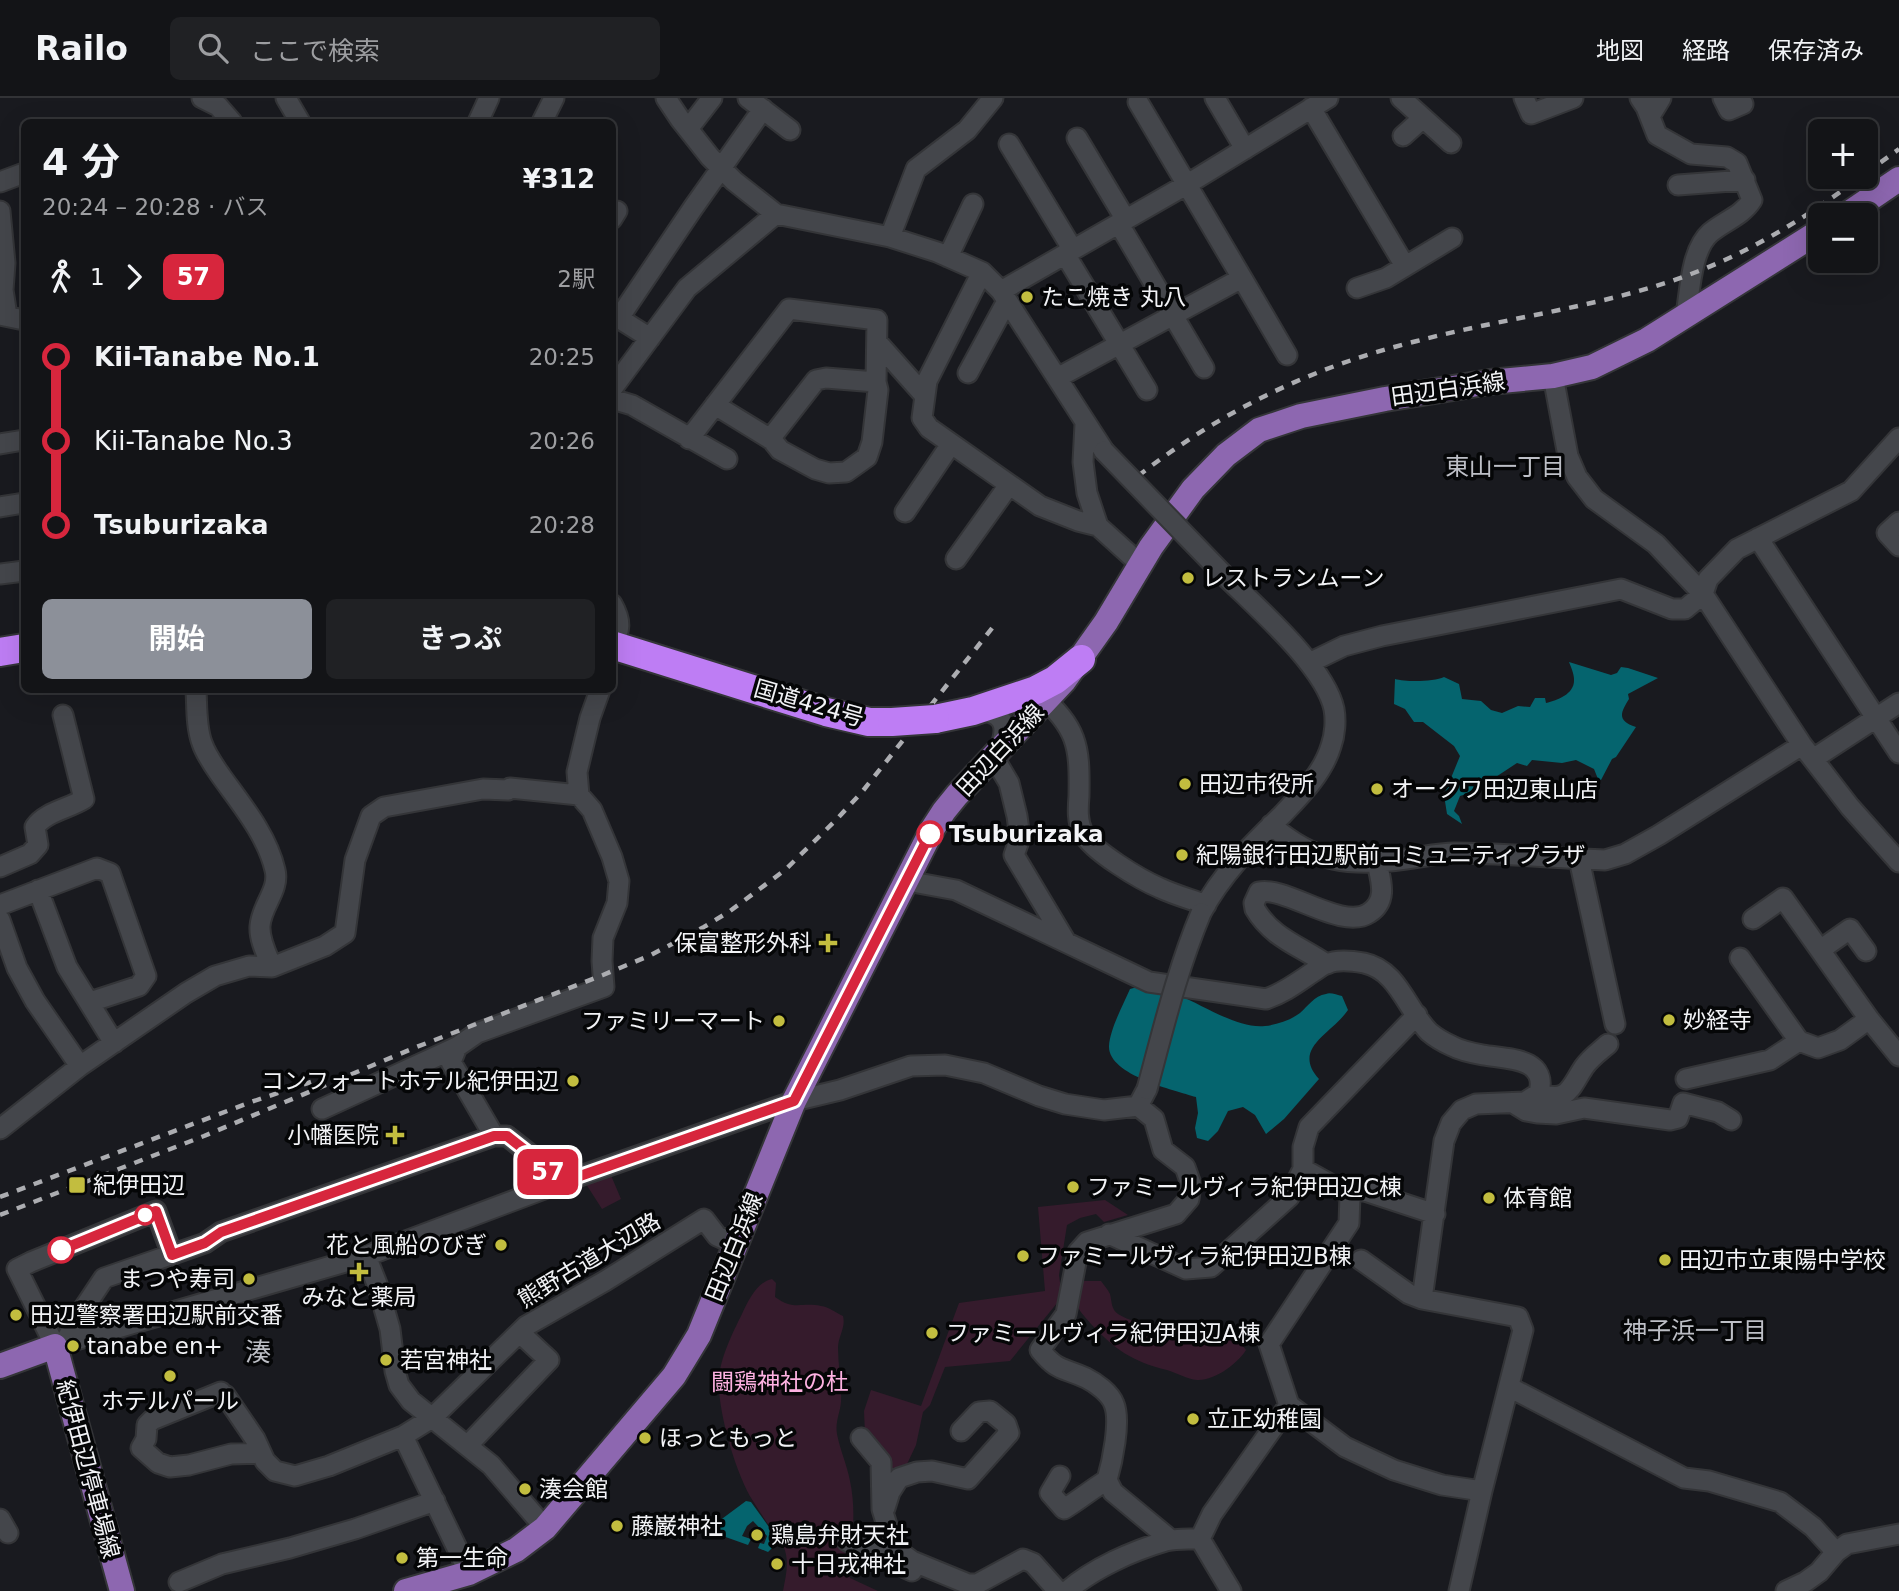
<!DOCTYPE html>
<html lang="ja">
<head>
<meta charset="utf-8">
<style>
	body { margin:0; font-family:"DejaVu Sans","Noto Sans JP",sans-serif; background:#202124; color:#f1f3f6; height:100vh; display:flex; flex-direction:column; font-size:26px; white-space:nowrap }
	* { box-sizing:border-box; margin:0 }
	p { font-size:23px; color:#9d9ea1 }
	.icon { flex:none; width:38px; height:38px; fill:none; stroke:currentColor; stroke-width:2; stroke-linecap:round; stroke-linejoin:round }
	.map { position:relative; flex:1; overflow:hidden }
	.panel { position:absolute; left:21px; top:21px; width:595px; height:574px; display:flex; flex-direction:column; background:#131417; border-radius:10px; box-shadow:0 7px 28px #0002,0 0 0 2px #323336 }
	.panel>* { flex:none }
	.badge { padding:0 14px; border-radius:10px; font-size:24px; line-height:46px }
	.fabs { position:absolute; left:1808px; top:21px; display:grid; gap:14px }
	.fabs a { display:grid; place-items:center; width:70px; height:70px; border-radius:10px; background:#131417; box-shadow:0 7px 28px #0002,0 0 0 2px #323336; font-size:35px }
	.map>.badge { position:absolute; translate:-50% -50%; box-shadow:0 0 0 4px #fff }
	.legs { display:flex; align-items:center; gap:10px; height:77px; padding:0 21px; font-size:23px }
	.legs p { margin-inline-start:auto }
	.headline { display:flex; align-items:center; justify-content:space-between; height:119px; padding:0 21px }
	h1 { font-size:38px; font-weight:700; line-height:52px }
	.action { display:flex; gap:14px; margin-top:auto; padding:14px 21px }
	.action a { flex:1; height:80px; border-radius:10px; background:#8c9099; color:#fff; font-size:28px; font-weight:700; line-height:80px; text-align:center }
	.action a+a { background:#202124; color:#f1f3f6 }
	ul { padding:0 21px; list-style:none }
	li { display:flex; align-items:center; gap:24px; height:84px; font-size:26px }
	li i { display:grid; place-items:center; width:10px; height:100%; margin:0 9px; background:currentColor }
	li i::after { content:''; width:18px; height:18px; margin:-9px; border:5px solid; border-radius:50%; background:#131417 }
	li p { margin-inline-start:auto }
	li:first-child i { background:linear-gradient(#0000 50%,currentColor 0) }
	li:last-child i { background:linear-gradient(currentColor 50%,#0000 0) }
	header { display:flex; align-items:center; gap:42px; box-sizing:border-box; height:98px; padding:0 35px; background:#131417; border-bottom:2px solid #323336 }
	header strong { font-size:33px }
	nav { display:flex; gap:38px; margin-inline-start:auto; font-size:24px }
	.search { width:490px; height:63px; background:#202124; display:flex; align-items:center; gap:18px; box-sizing:border-box; padding:0 24px; border-radius:10px; color:#9d9ea1; font-size:26px }
	.map>svg:first-child { display:block }
	.green { fill:#351b2c }
	.water { fill:#05646e }
	.lines { fill:none; stroke-linecap:round; stroke-linejoin:round }
	.minor-casing { stroke:#343538; stroke-width:23 }
	.major-casing { stroke:#343538; stroke-width:28 }
	.highway-casing { stroke:#343538; stroke-width:32 }
	.minor { stroke:#44464b; stroke-width:19 }
	.major { stroke:#8d67b0; stroke-width:24 }
	.highway { stroke:#be7df4; stroke-width:28 }
	.rail { stroke:#acadb1; stroke-width:4.5; stroke-dasharray:9 9; stroke-linecap:butt }
	.minor-bridge-casing { stroke:#343538; stroke-width:23; stroke-linecap:butt }
	.highway-bridge-casing { stroke:#343538; stroke-width:32; stroke-linecap:butt }
	.minor-bridge { stroke:#44464b; stroke-width:19 }
	.highway-bridge { stroke:#be7df4; stroke-width:28 }
	.line-1-casing { stroke:#fff; stroke-width:16 }
	.line-1 { stroke:#d7263d; stroke-width:10 }
	.poi-dot { fill:#c2bd3f; stroke:#050607; stroke-width:2.5 }
	.stop-1-dot { fill:#fff; stroke:#d7263d; stroke-width:3.5 }
	.labels { text-anchor:middle; stroke-width:7; stroke-linejoin:round; paint-order:stroke }
	.poi-label { font-size:23px; fill:#f2f3f6; stroke:#050607; text-anchor:start }
	.street-label { font-size:23px; fill:#f2f3f6; stroke:#050607 }
	.stop-label { font-size:23px; font-weight:bold; fill:#f2f3f6; stroke:#050607; text-anchor:start }
	.park-label { font-size:23px; fill:#fdb1e1; stroke:#050607 }
	.neighbourhood-label { font-size:24px; fill:#bdbfc6; stroke:#050607 }
	.quarter-label { font-size:26px; fill:#bdbfc6; stroke:#050607 }
</style>
</head>
<body>
<header>
<strong>Railo</strong>
<div class="search"><svg class="icon" aria-label="search" viewBox="0 0 24 24"><circle cx="10" cy="10" r="6"/><path d="M15 15l6 6"/></svg>ここで検索</div>
<nav><a>地図</a><a>経路</a><a>保存済み</a></nav>
</header>
<div class="map">
<svg width="1899" height="1493" viewBox="0 0 1899 1493">
	<rect width="100%" height="100%" fill="#191a1f"/>
	<path class="green" d="M610,1075l11,26 -19,10 -16,-25z
		M1105,1102l23,15 -24,7 -8,-8 -16,4 -13,7 -8,50 3,22 -52,64 -65,6 -15,38 -7,7 -7,33 -32,68 -23,-75 4,-4 -1,-23 7,-21 50,16 38,-103 86,-12 -7,-84z
		M772,1181l4,4 -1,14c19,14 26,5 46,9 8,1 15,7 22,10 3,12 -5,20 -5,32 0,18 4,36 3,54 -1,11 -6,20 -4,32 3,16 10,31 13,47 3,14 4,30 3,44 -1,21 -10,31 -3,53l28,13h-95c3,-17 7,-30 0,-46 -10,-14 -21,-29 -30,-44 -17,-26 -36,-92 -34,-122 1,-21 14,-47 23,-65 6,-13 15,-32 30,-35z
		M1079,1183h22c3,4 7,9 9,13 2,8 1,15 8,20 11,7 30,12 43,11 12,-1 25,-5 38,-3 16,3 38,14 47,28 -8,13 -31,31 -49,30 -10,-1 -20,-7 -30,-10 -34,-8 -53,-21 -76,-46 -6,-7 -13,-14 -15,-22 -2,-6 2,-15 3,-21z"/>
	<path class="water" d="M1569,564l42,13 6,-2 4,-6 7,1 30,10 -30,16 1,5c-8,13 -13,22 7,28l-20,30 -4,2 -11,21 -3,-1 -4,-10 -18,-9 -14,3 -30,-3 -5,6 -10,-3 -44,29 -13,4 -6,15 5,5 3,8 -15,-10 -3,-19 16,-39 -6,-10 -31,-24h-9l-9,-13 -11,-5 1,-25c10,3 39,3 49,-2l15,7 3,15 19,2 10,9 11,3 16,-7 12,1 5,-9h10l1,5c12,-3 29,-9 28,-24 0,-5 -3,-12 -5,-17z
		M1141,888c12,3 25,5 37,9 25,10 60,34 87,31 11,-1 26,-6 35,-13 8,-7 14,-17 26,-19 4,-2 11,1 16,2l6,14c-16,24 -57,38 -29,69l-35,40 -18,15 -11,-19 -12,-8 -15,4 -10,20 -10,10 -11,-3 -2,-10 3,-15 -2,-16c-22,-7 -88,-22 -87,-51 1,-17 14,-41 21,-57z
		M746,1403l5,1 28,39 -11,11 -10,-4 2,-5 4,1 3,-8 -14,-15 -6,5 -5,10 9,3 -3,6 -28,-10 -5,-11z"/>
	<g class="lines">
		<g class="minor-casing">
			<path id="minor" d="M202,0l16,8 14,16
				M286,0l14,24
				M666,0l14,21 30,38 24,24 42,33 114,23 47,15 45,20 19,19 103,160
				M748,0l42,32
				M1215,0l30,51
				M1401,0l50,45
				M1524,0l7,16 42,-16
				M1640,0l6,9 11,28 34,19 36,3 10,6 15,37c-10,16 -28,21 -42,33 -19,17 -20,58 -24,82
				M1723,0l6,12 14,-6
				M1311,10l94,158
				M1650,18l11,-18
				M478,24l11,-24
				M542,24l12,-24
				M688,31l24,-31
				M1403,38l20,-18
				M1077,40l49,82
				M1009,46l64,106
				M0,84l24,-9
				M1678,87l67,-5
				M0,113l5,52 -2,27 4,26
				M612,121l5,-8
				M1119,126l85,144
				M890,139l26,-68 51,-39 26,-32
				M1065,156l82,136
				M948,159l25,-53
				M982,174l-55,109 -5,37 7,10 111,78 38,15 20,5
				M1242,180l45,77
				M1357,190l29,-10 66,-40
				M1001,193l185,-106 142,-87
				M612,216l38,24
				M0,217l24,5
				M619,220l74,-110 70,-99
				M877,244l48,54
				M968,275l39,-72
				M1553,278l15,80 9,21 17,22 62,45 47,50 99,151 48,62 49,55
				M1057,280l185,-100 -104,-176
				M612,291l75,-101 89,-74
				M612,301l20,6 95,54
				M1085,326l-2,38 4,31 11,33 42,38
				M689,341l100,-130 88,11 -1,62 2,8 -6,52 -5,15 -21,15 -17,1 -14,-4 -35,-19 -8,-10 -57,-35
				M770,341l46,-59 10,-2 50,4
				M0,346l24,-4
				M0,409l24,-4
				M905,414l46,-68
				M1899,424l-12,11 12,13
				M1758,440l141,215
				M956,461l53,-74
				M0,476l24,-3
				M612,506c11,19 7,27 0,46
				M1309,565l35,-17 38,-10 239,-47 51,20h13l18,-15 5,-15 29,-30 114,-58 48,-53
				M196,592c1,16 0,37 6,53 4,12 12,23 19,33 20,28 46,59 54,94 5,20 -14,36 -15,56 -1,14 7,29 12,41
				M1038,594c39,38 42,50 41,104 -1,12 -2,25 4,37 9,18 58,47 77,55 15,7 30,11 46,17
				M976,613c27,0 33,13 24,37
				M993,658l16,27 8,33 3,22 -6,17 52,87
				M1813,661l86,-56
				M1271,727c44,38 79,42 135,34 16,-2 33,-6 48,-6 51,0 101,5 151,7l20,-6 34,-19 143,-90
				M1579,761l36,165
				M0,769l30,-13 8,-9 -3,-18c10,-15 33,-18 49,-28l-21,-84
				M907,783l49,9 193,92 117,17c18,-6 32,-17 47,-27 4,-2 9,-7 14,-8 10,-5 26,-3 37,-1 34,7 43,47 65,69 7,6 14,10 23,14 9,5 20,7 31,9 23,4 65,2 56,38l-14,9 -49,2 -14,6 -11,13 -7,18 -22,158 96,18 5,13 -41,161 -23,100
				M38,792l29,77 47,76
				M0,807l97,-37 13,5 36,103 -7,10 -49,16
				M1201,815c20,-38 50,-68 81,-98 19,-20 41,-42 49,-69 4,-11 5,-26 3,-37 -9,-43 -79,-103 -111,-135
				M1753,821l30,-21 86,121 30,37
				M0,822l17,48 18,33 45,65
				M1820,852l30,-21 16,22
				M1740,860l59,83 19,7 22,-8 29,-21
				M1326,866c-26,-18 -54,-26 -71,-55l-1,-6 5,-11c27,-6 83,39 110,21 19,-12 12,-32 8,-50
				M1417,917l-108,112 -6,20v22l47,26 12,-5 73,24
				M1686,981l84,-19 29,-19
				M1539,995c29,11 31,-5 45,-26 6,-9 16,-16 24,-23
				M1513,1005l13,8 11,2 19,1 28,-6 86,12 8,-2 5,-15 35,9 13,8
				M1138,1008l16,13 9,31 22,17 6,17 -2,15 -13,15 -89,28 -9,10 -12,62 -26,36c18,22 22,17 46,28 10,5 24,15 28,26 7,17 -2,59 -7,76l6,12 58,48
				M322,1011l135,-62
				M0,1031l80,-63 106,-73 29,-17 34,-10 23,1 53,-21 20,-13 10,-73 16,-44 13,-9 99,-18 25,1 2,-2 69,7
				M494,1038l-43,-74 6,-15 20,-14 127,-46 -2,-26 1,-23 14,-35 2,-22 -7,-24 -20,-47 -13,-15 -2,-23 13,-54 10,-28
				M1350,1097l-1,28 -80,121 20,61 56,42 49,23 48,15 40,6
				M1109,1136l77,35 25,-2 78,-70 14,-28
				M172,1157l-16,-44 -125,51 -14,7 38,77 311,-90 194,-73 234,-82 46,-11 71,-24 34,-1 39,8 55,23 26,8 39,6 34,-4 9,-17
				M366,1158l11,28 13,45 5,42 4,14 12,16 80,64 54,63
				M1361,1162l48,34 13,5
				M65,1244l19,-34 20,-30 101,-35 16,-11 273,-96h13l28,22 25,25
				M1509,1289l175,91 25,3 71,21 33,25 23,25
				M221,1294l-69,28 -5,5 -1,14 -5,9 17,15 12,4 19,-2 42,-11 29,-1
				M225,1297l30,44 10,22 10,10 20,5 34,-10 74,-30 29,-18 94,-92 79,-45 99,-62 13,17 18,8
				M403,1338l66,137
				M861,1340l20,24 1,47 8,26 7,15 15,11 56,23h9l46,-25 10,4 25,28
				M468,1347l81,-85 -29,-27
				M1060,1378l-10,17 14,16c15,-9 28,-20 43,-29
				M885,1410l5,-16 9,-14 18,-6 15,-1 36,8 41,-46 -3,-9 -16,-13 -11,1 -18,19
				M0,1421l8,14
				M1200,1441l12,-25 77,-109
				M1200,1441l31,52
				M847,1443l65,30
				M179,1484l43,-18 68,-16 65,-19 80,-28
				M1067,1493c27,-23 65,-40 99,-50 10,-3 23,-2 34,-2
				M1786,1493l19,-9 14,-10 17,-20 11,-8 52,-10"/>
		</g>
		<g class="major-casing">
			<path id="major" d="M1846,117l53,-36
				M0,1268l55,-20 67,245
				M406,1493l63,-18 47,-23 29,-22 129,-152 25,-41 95,-234 139,-273 11,-17 13,-16 107,-114 42,-59 45,-75 42,-58 33,-34 33,-25 42,-14 84,-17 105,-17 63,-6 39,-9 55,-27 173,-109"/>
		</g>
		<g class="highway-casing">
			<path id="highway" d="M612,547l214,67 43,10h23
				M0,554l24,-4
				M935,621l38,-8 63,-21 19,-10 26,-21"/>
		</g>
		<use href="#minor" class="minor"/>
		<use href="#major" class="major"/>
		<use href="#highway" class="highway"/>
		<path class="rail" d="M1866,75l33,-24
			M1138,378c85,-66 174,-109 279,-135 91,-24 186,-34 274,-67 62,-23 117,-58 170,-97
			M0,1099l251,-95 60,-20
			M0,1117l204,-79 210,-88 189,-73 48,-20 53,-28 26,-16 55,-41 51,-50 26,-28 131,-165"/>
		<g class="minor-bridge-casing">
			<path id="minor-bridge" d="M1104,353l119,123
				M1147,991c16,-59 30,-119 54,-176"/>
		</g>
		<g class="highway-bridge-casing">
			<path id="highway-bridge" d="M892,624l43,-3"/>
		</g>
		<use href="#minor-bridge" class="minor-bridge"/>
		<use href="#highway-bridge" class="highway-bridge"/>
	</g>
	<g class="lines">
		<g class="line-1-casing">
			<path id="line-1" d="M61,1152l95,-39 16,44 33,-12 16,-11 273,-96h13l28,22 25,25 234,-82 136,-267"/>
		</g>
		<use href="#line-1" class="line-1"/>
	</g>
	<g class="poi-dot">
		<circle cx="1027" cy="199" r="7"/>
		<circle cx="1188" cy="480" r="7"/>
		<circle cx="1185" cy="686" r="7"/>
		<circle cx="1377" cy="691" r="7"/>
		<circle cx="1182" cy="757" r="7"/>
		<path d="M824.5 834.5h7v7h7v7h-7v7h-7v-7h-7v-7h7z"/>
		<circle cx="1669" cy="922" r="7"/>
		<circle cx="779" cy="923" r="7"/>
		<circle cx="573" cy="983" r="7"/>
		<path d="M391.5 1026.5h7v7h7v7h-7v7h-7v-7h-7v-7h7z"/>
		<rect x="68" y="1078" width="18" height="18" rx="3.5"/>
		<circle cx="1073" cy="1089" r="7"/>
		<circle cx="1489" cy="1100" r="7"/>
		<circle cx="501" cy="1147" r="7"/>
		<circle cx="1023" cy="1158" r="7"/>
		<circle cx="1665" cy="1162" r="7"/>
		<path d="M355.5 1163.5h7v7h7v7h-7v7h-7v-7h-7v-7h7z"/>
		<circle cx="249" cy="1181" r="7"/>
		<circle cx="16" cy="1217" r="7"/>
		<circle cx="932" cy="1235" r="7"/>
		<circle cx="73" cy="1248" r="7"/>
		<circle cx="386" cy="1262" r="7"/>
		<circle cx="170" cy="1278" r="7"/>
		<circle cx="1193" cy="1321" r="7"/>
		<circle cx="645" cy="1340" r="7"/>
		<circle cx="525" cy="1391" r="7"/>
		<circle cx="617" cy="1428" r="7"/>
		<circle cx="757" cy="1437" r="7"/>
		<circle cx="402" cy="1460" r="7"/>
		<circle cx="777" cy="1466" r="7"/>
	</g>
	<g class="stop-1-dot">
		<circle cx="930" cy="736" r="12"/>
		<circle cx="145" cy="1117" r="9"/>
		<circle cx="61" cy="1152" r="12"/>
	</g>
	<g class="labels">
		<g class="poi-label">
			<text x="1041" y="207">たこ焼き 丸八</text>
			<text x="1202" y="488">レストランムーン</text>
			<text x="1199" y="694">田辺市役所</text>
			<text x="1391" y="699">オークワ田辺東山店</text>
			<text x="1196" y="765">紀陽銀行田辺駅前コミュニティプラザ</text>
			<text x="812" y="853" text-anchor="end">保富整形外科</text>
			<text x="1683" y="930">妙経寺</text>
			<text x="765" y="931" text-anchor="end">ファミリーマート</text>
			<text x="559" y="991" text-anchor="end">コンフォートホテル紀伊田辺</text>
			<text x="379" y="1045" text-anchor="end">小幡医院</text>
			<text x="93" y="1095">紀伊田辺</text>
			<text x="1087" y="1097">ファミールヴィラ紀伊田辺C棟</text>
			<text x="1503" y="1108">体育館</text>
			<text x="487" y="1155" text-anchor="end">花と風船のびぎ</text>
			<text x="1037" y="1166">ファミールヴィラ紀伊田辺B棟</text>
			<text x="1679" y="1170">田辺市立東陽中学校</text>
			<text x="235" y="1189" text-anchor="end">まつや寿司</text>
			<text x="359" y="1207" text-anchor="middle">みなと薬局</text>
			<text x="30" y="1225">田辺警察署田辺駅前交番</text>
			<text x="946" y="1243">ファミールヴィラ紀伊田辺A棟</text>
			<text x="87" y="1256">tanabe en+</text>
			<text x="400" y="1270">若宮神社</text>
			<text x="170" y="1311" text-anchor="middle">ホテルパール</text>
			<text x="1207" y="1329">立正幼稚園</text>
			<text x="659" y="1348">ほっともっと</text>
			<text x="539" y="1399">湊会館</text>
			<text x="631" y="1436">藤巌神社</text>
			<text x="771" y="1445">鶏島弁財天社</text>
			<text x="416" y="1468">第一生命</text>
			<text x="791" y="1474">十日戎神社</text>
		</g>
		<g class="street-label">
			<text transform="translate(1448 291) rotate(-8)" y="8">田辺白浜線</text>
			<text transform="translate(809 605) rotate(16)" y="8">国道424号</text>
			<text transform="translate(1000 652) rotate(-47)" y="8">田辺白浜線</text>
			<text transform="translate(734 1149) rotate(-68)" y="8">田辺白浜線</text>
			<text transform="translate(589 1162) rotate(-31)" y="8">熊野古道大辺路</text>
			<text transform="translate(88 1371) rotate(75)" y="8">紀伊田辺停車場線</text>
		</g>
		<g class="stop-label">
			<text x="949" y="744">Tsuburizaka</text>
		</g>
		<g class="park-label">
			<text x="780" y="1292">闘鶏神社の杜</text>
		</g>
		<g class="neighbourhood-label">
			<text x="1505" y="377">東山一丁目</text>
			<text x="1695" y="1241">神子浜一丁目</text>
		</g>
		<g class="quarter-label">
			<text x="258" y="1263">湊</text>
		</g>
	</g>
</svg>
<div class="fabs">
<a>+</a>
<a>−</a>
</div>
<b class="badge" style="left:548px;top:1074px;background:#d7263d;color:#fff">57</b>
<section class="panel">
<div class="headline"><div><h1>4 分</h1><p>20:24 – 20:28 · バス</p></div><b>¥312</b></div>
<div class="legs"><svg class="icon" aria-label="walk" viewBox="0 0 24 24"><circle cx="13" cy="4" r="2"/><path d="M13 8l-2 6 4 7M11 14l-3 7M7 12l3-4h3l4 4"/></svg>1<svg class="icon" aria-label="forward" viewBox="0 0 24 24"><path d="M9 5l7 7-7 7"/></svg><b class="badge" style="background:#d7263d;color:#fff">57</b><p>2駅</p></div>
<ul>
<li><i style="color:#d7263d"></i><b>Kii-Tanabe No.1</b><p>20:25</p></li>
<li><i style="color:#d7263d"></i><span>Kii-Tanabe No.3</span><p>20:26</p></li>
<li><i style="color:#d7263d"></i><b>Tsuburizaka</b><p>20:28</p></li>
</ul>
<div class="action"><a>開始</a><a>きっぷ</a></div>
</section>
</div>
</body>
</html>
